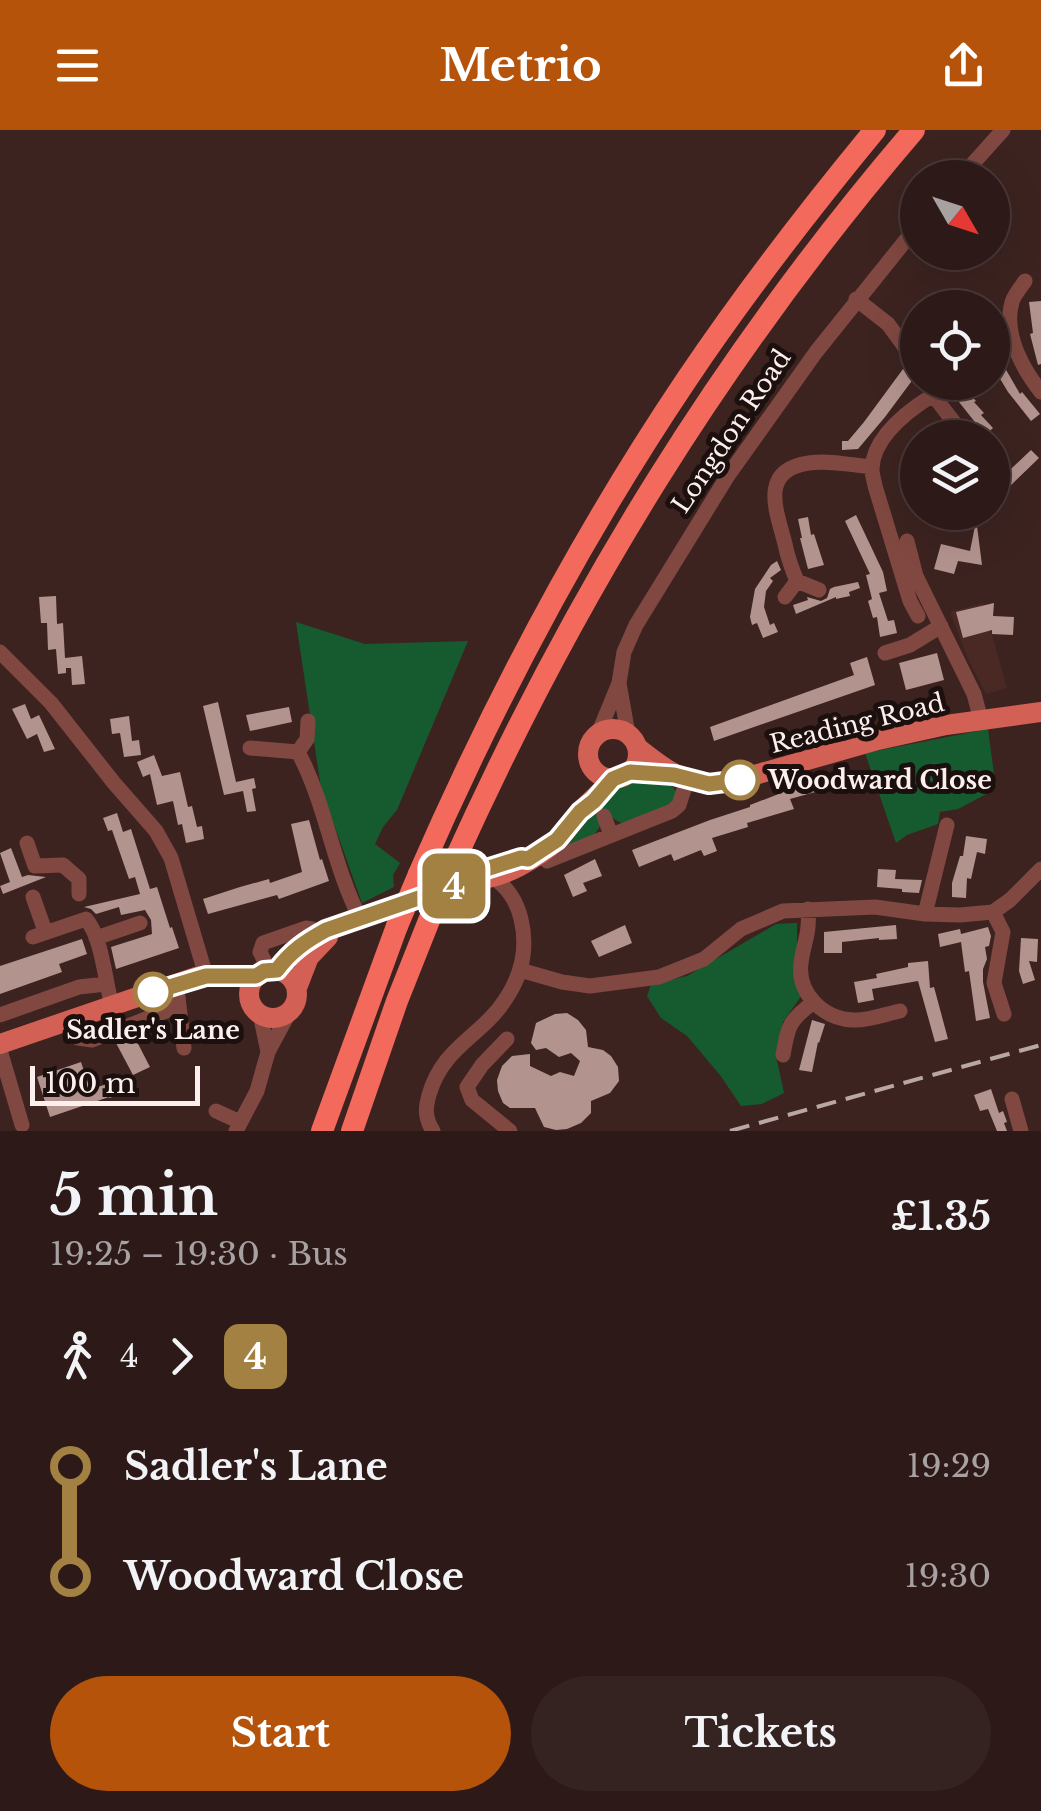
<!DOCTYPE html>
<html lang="en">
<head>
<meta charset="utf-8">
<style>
	body { margin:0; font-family:"Libre Baskerville",serif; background:#352321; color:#f1f3f6; height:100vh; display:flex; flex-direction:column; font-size:38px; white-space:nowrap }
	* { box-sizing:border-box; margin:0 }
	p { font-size:32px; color:#a7a1a2 }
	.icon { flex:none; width:55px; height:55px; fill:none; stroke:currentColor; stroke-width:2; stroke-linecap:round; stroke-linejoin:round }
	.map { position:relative; height:1001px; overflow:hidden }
	.side { display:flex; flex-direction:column; background:#2d1a18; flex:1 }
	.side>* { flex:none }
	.badge { padding:0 20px; border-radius:15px; font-size:35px; line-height:65px }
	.needle { width:65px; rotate:129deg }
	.tools { position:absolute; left:900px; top:30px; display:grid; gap:20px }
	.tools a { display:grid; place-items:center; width:110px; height:110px; border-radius:50%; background:#2d1a18; box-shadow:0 10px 40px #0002,0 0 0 2px #483837; font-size:50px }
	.scale { position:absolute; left:30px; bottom:25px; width:170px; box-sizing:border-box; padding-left:10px; border:5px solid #fdefed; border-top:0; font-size:28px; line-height:35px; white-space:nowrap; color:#fdefed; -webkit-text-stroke:8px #1b100e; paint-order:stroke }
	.map>.badge { position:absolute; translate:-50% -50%; box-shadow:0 0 0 5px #fff }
	.legs { display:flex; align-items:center; gap:15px; height:110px; padding:0 50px; font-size:32px }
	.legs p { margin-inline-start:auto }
	.head { display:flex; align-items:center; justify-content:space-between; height:170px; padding:0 50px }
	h1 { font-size:55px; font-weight:800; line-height:75px }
	.action { display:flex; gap:20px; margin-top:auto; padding:20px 50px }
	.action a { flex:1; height:115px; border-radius:60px; background:#b45309; color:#fff; font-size:40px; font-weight:800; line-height:115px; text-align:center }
	.action a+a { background:#352321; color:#f1f3f6 }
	ul { padding:0 50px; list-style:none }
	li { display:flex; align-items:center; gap:35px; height:110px; font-size:38px }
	li i { display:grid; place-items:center; width:15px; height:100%; margin:0 12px; background:currentColor }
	li i::after { content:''; width:25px; height:25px; margin:-12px; border:8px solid; border-radius:50%; background:#2d1a18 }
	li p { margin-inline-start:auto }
	li:first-child i { background:linear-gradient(#0000 50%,currentColor 0) }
	li:last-child i { background:linear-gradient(currentColor 50%,#0000 0) }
	header { display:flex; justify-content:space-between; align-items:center; height:130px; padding:0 50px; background:#b45309; color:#fff; font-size:45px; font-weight:800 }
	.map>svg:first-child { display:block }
	.built { fill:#4a2925 }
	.green { fill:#165a30 }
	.building { fill:#b3938e }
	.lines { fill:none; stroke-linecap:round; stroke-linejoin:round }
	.minor { stroke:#804841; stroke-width:15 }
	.major { stroke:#d26054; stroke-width:20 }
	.highway { stroke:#f3695b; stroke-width:22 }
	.rail { stroke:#b8a7a4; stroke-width:4; stroke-dasharray:20 10; stroke-linecap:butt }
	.highway-bridge { stroke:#f3695b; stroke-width:22 }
	.line-1-casing { stroke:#fff; stroke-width:22 }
	.line-1 { stroke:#a38142; stroke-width:15 }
	.stop-1-dot { fill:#fff; stroke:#a38142; stroke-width:5 }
	.labels { text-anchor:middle; stroke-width:10; stroke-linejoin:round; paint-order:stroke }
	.street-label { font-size:25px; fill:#fdefed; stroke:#1b100e }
	.stop-label { font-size:25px; font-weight:bold; fill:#fdefed; stroke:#1b100e; text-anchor:start }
</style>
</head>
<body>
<header><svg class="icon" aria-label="menu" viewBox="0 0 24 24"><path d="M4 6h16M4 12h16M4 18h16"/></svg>Metrio<svg class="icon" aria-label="share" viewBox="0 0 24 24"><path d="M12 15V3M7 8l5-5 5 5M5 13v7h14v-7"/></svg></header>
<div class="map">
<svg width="1041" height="1001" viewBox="0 0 1041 1001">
	<rect width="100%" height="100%" fill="#3c2320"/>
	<path class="built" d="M983,473l24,85 -21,6 -18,-35 -18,-47z"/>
	<path class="green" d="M296,492l69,22 103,-3 -71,169 -14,17 -8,17 25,19 -7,12 1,12 -32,16 -41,-115z
		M988,599l8,60 -38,20 -18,3 -2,12 -31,11 -11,8 -31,-90z
		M635,650l36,5 7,8 -1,8 -48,21 -8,1 -13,-8 -14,20 -41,20c10,-9 21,-17 29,-28 18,-22 25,-37 53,-47z
		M797,793v64l5,8 -19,27 -7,34 8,37 -22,11 -21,2 -21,-31 -33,-39 -26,-18 -14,-22 4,-12 36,-8 89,-52z"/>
	<path class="building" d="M1041,171v63l-3,1 -8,-31 3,-1 -4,-31z
		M992,202l15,35 -2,1 15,26 2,-2 18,22 -9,7 -23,-29 -12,-20 -4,-9z
		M903,239l11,9 -29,39 -27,32 -16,1v-9h6l16,-19z
		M955,252h16l-6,7 11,12 -2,1 10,11 -3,2 12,13 -10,9 -8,-8 3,-3 -19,-24 2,-2 -12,-13z
		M1031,320l8,8 -33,32 -14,8v-11z
		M856,385l27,57 4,19 -8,2 9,28 6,-1 3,13 -17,4 -3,-20 -4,1 -5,-17 4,-2 -6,-24 4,-1 -25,-53z
		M808,387l3,18 3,-1 10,31 -16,4 -8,-31h2l-4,-19z
		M975,396h2l5,39 -24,-4 -4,13 -20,-5 7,-25 29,7z
		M777,431l4,9 -11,8 3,3 -7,10 -2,16 6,18 4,-2 4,9 -15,6 -6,-15 -5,2 -2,-8 5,-28 16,-24z
		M858,452l2,6 -11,4 1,4 -14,3v-2l-40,17 -3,-9 15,-5 -1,-3 14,4 6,-3 3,-9 4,-2z
		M56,466l1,28 6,-1 2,35 17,-2 3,28 -13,1 -1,-17h-5v5l-8,1 -2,-25 -8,1 -1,-27h-6l-2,-26z
		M994,473l-1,13 21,1 -1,18 -21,-1v-4l-29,8 -7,-26z
		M937,523l7,27 -38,10 -7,-27z
		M867,527l8,28 -161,56 -4,-14 144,-52 -4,-12z
		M218,572l18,80 18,-4 2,10 -4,1 4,22 -9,1 -4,-21 -19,4 -21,-89z
		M25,574l6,15 8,-4 16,34 -11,3 -7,-18 -10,5 -15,-30z
		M289,577l3,15 -42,9 -4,-16z
		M129,586l3,25 7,-1 2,15 -17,2 -4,-24 -8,1 -2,-15z
		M154,625l8,21 18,-4 8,35 4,-1 5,21 5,-1 2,13 -18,4 -4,-19 -4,1 -5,-24 -16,4 -7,-31 -7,3 -6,-15z
		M823,650l3,9 -36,10 4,10 -47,14 1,4 -36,11 5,13 -13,5 -3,-6 -27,11 -3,-7 -32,13 -7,-17 78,-30 40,-13v-2l39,-15z
		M117,683l6,19 8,-3 19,60 7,-2 13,41 2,-1 7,21 -63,21 -5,-22 41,-13 -1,-14 -6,-10 -24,5 -2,-8 -23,7 -5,-5 -7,-2 56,-13 -5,-17 -6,2 -17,-49 -4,1 -5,-13z
		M309,690l11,40 2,-1 7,22 -50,18 -2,-4 -69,19 -5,-15 37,-12 29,-8 1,4 32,-11 -11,-48z
		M966,706l21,3 -2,15 -8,-2 -6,27 -4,-1 -1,20 -14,-1v-14l8,-27h3z
		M11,718l11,29 6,-2 18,2 -43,17 -3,-8 10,-4 -10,-29z
		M595,729l7,17 -19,7 4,8 -14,6 -9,-22z
		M878,739l18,1 -1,9 27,1 -3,13 -17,-1v-3l-25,-2z
		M625,795l7,18 -33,14 -8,-16z
		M896,795l1,14 -18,1v-2l-37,4v11h-18v-21z
		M988,797l3,9 -2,10 -4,1 2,12 -4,10v13l7,36 -14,3 -7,-50 -4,1 -4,-30 -21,5 -2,-13 22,-5 1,5z
		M1021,808l17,1 -1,23 -8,-1 6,19 -12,4 -4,-13z
		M82,809l5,15 -28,10 3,8 -62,22v-28z
		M928,831l2,27 4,-1 14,52 -13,3 -17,-61 -46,8 2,11 -16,3 -4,-21 23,-4 -1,-4 32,-7v-4z
		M567,883l11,7 8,10 2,17 15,3 8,6 7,11 1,14 -9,12 -19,8v12l-10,10 -14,6 -11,1 -12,-3 -9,-19h-25l-7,-5 -5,-12 -1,-11 5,-14 10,-10 18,-2v12l21,10 9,-4 14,4 6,-15 -9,-8 -12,4 -13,-9 -10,2 -5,-7 5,-20 19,-9z
		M812,890l13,4 -6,19 -1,-1 -6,30 -13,-2z
		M134,906l16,31 -17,8 -17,-32z
		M81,932l9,27 32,-9 5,13 -18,5v-1l-59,20 -13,-40z
		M991,959l8,24 4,-2 3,8 1,3 -3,1 3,8h-10l-9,-22 -8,2 -6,-16z"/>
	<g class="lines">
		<path class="minor" d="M960,48l43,-48
			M1025,151c-4,6 -11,14 -13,21 -9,31 10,66 29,90
			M856,169l32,25 30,41
			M928,252l5,13 33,43
			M907,411l9,35 58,118 7,26
			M819,460l-22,-9c-6,-14 -9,-22 -12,-37 -8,-32 -27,-74 24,-81 21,-3 42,2 63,4
			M785,467l12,-16
			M918,486l-8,-15 -35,-115c-1,-6 -3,-11 -3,-17 1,-32 37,-59 61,-74
			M0,522l51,51 63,80 42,48 15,27 35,118
			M885,523l25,-8 31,-19
			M619,553l9,51
			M598,604l21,-51 5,-31 12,-27 91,-148 89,-125 102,-127
			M250,618l48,4
			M298,622c28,52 35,114 62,166
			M298,622l9,-13 1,-18
			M604,686l7,19
			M27,713l8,23 28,-1 16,14v15
			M547,731l125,-50 7,-6 8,-25
			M33,767l12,34
			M808,779c2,25 -4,32 -7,54 -4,31 23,56 52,57 15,1 33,-6 47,-9
			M993,782l10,20 -9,51 10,31
			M925,784l22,-89
			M33,807l53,-18c16,18 19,62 26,87
			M96,808l44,-15
			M269,840l-9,-18 3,-9 43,-15 6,1 6,5
			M520,840l42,12 28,4 69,-9 45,-18 37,-30 42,-18 92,-4 50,7 35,1 33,-3 17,-12 31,-31
			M178,867l6,51
			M260,884l8,38
			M0,885l79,-28 27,-3
			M78,908l14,2 87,-34
			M507,909l-25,26 -15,22 5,13 38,31
			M0,920l22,75
			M783,925c5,-29 6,-35 31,-53
			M1012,969l9,32
			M216,981l24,11
			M236,1001l21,-40 11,-39 22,-41
			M433,1001c-8,-13 -8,-22 -4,-36 14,-49 52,-58 76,-95 17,-25 23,-52 16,-81 -4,-17 -14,-34 -30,-42"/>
		<path class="major" d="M588 624a25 25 0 1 1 50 0a25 25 0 1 1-50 0Z
			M637,617c31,25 48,38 89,36l152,-43 68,-15 95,-13
			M249 864a24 24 0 1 1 48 0a24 24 0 1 1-48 0Z
			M277,840c14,-18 29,-29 49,-40l147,-51c28,2 66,-22 86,-40 8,-8 13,-17 20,-26 10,-12 23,-22 34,-34
			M297,858l12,-31 19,-20
			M0,914l196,-67 15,-2 45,1"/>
		<path class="highway" d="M454,732c121,-268 268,-508 460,-732
			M419,744c75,-172 163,-339 268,-495 58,-86 122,-169 188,-249
			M322,1001l75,-205
			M352,1001l45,-130 35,-88"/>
		<path class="rail" d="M730,1001l311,-86"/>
		<path class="highway-bridge" d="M432,783l22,-51
			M397,796l22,-52"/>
	</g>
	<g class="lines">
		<g class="line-1-casing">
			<path id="line-1" d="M153,862l53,-16h50l8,-5 13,-1c14,-19 29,-29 49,-40l139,-48 18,-12 38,-12 7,1 29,-19 23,-28 14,-11 19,-22 17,-7 44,3 35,9 31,-4"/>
		</g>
		<use href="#line-1" class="line-1"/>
	</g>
	<g class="stop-1-dot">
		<circle cx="740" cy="650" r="18"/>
		<circle cx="153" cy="862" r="18"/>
	</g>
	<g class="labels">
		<g class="street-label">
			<text transform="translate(731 301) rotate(-56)" y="9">Longdon Road</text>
			<text transform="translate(857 593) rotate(-14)" y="9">Reading Road</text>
		</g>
		<g class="stop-label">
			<text x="768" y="659">Woodward Close</text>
			<text x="153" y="909" text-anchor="middle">Sadler's Lane</text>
		</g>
	</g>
</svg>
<div class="tools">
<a><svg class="needle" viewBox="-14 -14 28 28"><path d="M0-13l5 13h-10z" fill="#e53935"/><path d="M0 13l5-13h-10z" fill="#a7a1a2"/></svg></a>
<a><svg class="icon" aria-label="locate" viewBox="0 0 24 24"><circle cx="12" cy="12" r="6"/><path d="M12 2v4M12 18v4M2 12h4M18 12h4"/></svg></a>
<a><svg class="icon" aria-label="layers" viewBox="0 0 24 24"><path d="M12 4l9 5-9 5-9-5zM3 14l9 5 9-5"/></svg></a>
</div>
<div class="scale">100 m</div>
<b class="badge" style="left:454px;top:756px;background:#a38142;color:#fff">4</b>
</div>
<section class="side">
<div class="head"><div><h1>5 min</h1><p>19:25 – 19:30 · Bus</p></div><b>£1.35</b></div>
<div class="legs"><svg class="icon" aria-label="walk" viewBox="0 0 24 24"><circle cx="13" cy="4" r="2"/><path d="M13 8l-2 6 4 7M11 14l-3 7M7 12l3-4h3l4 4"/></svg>4<svg class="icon" aria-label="forward" viewBox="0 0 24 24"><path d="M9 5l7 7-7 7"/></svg><b class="badge" style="background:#a38142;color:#fff">4</b></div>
<ul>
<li><i style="color:#a38142"></i><b>Sadler's Lane</b><p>19:29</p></li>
<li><i style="color:#a38142"></i><b>Woodward Close</b><p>19:30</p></li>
</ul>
<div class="action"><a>Start</a><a>Tickets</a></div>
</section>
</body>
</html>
